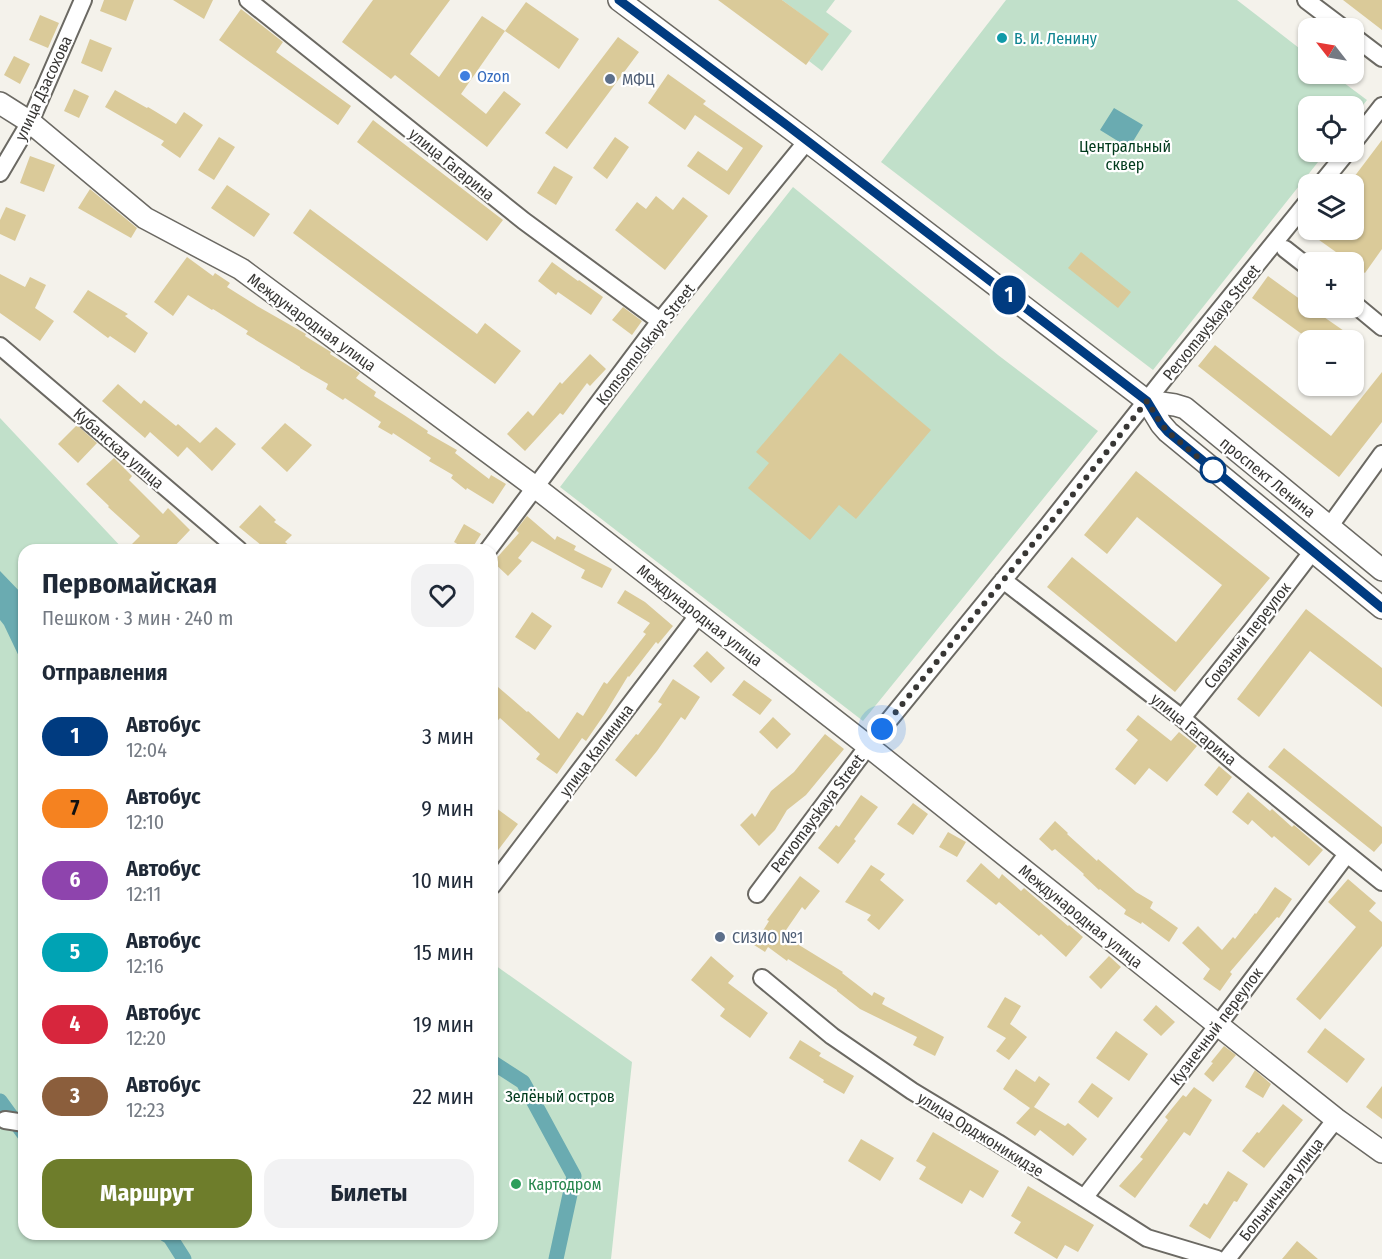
<!DOCTYPE html>
<html lang="ru">
<head>
<meta charset="utf-8">
<style>
	body { margin:0; font-family:"Fira Sans Condensed",sans-serif; background:#f2f2f3; color:#1f2937; height:100vh; display:flex; flex-direction:column; font-size:22px; white-space:nowrap }
	* { box-sizing:border-box; margin:0 }
	p { font-size:20px; color:#747a83 }
	.icon { flex:none; width:33px; height:33px; fill:none; stroke:currentColor; stroke-width:2; stroke-linecap:round; stroke-linejoin:round }
	.map { position:relative; flex:1; overflow:hidden }
	.details { position:absolute; left:18px; top:544px; width:480px; height:696px; display:flex; flex-direction:column; background:#fff; border-radius:18px; box-shadow:0 2px 4px #0004 }
	.details>* { flex:none }
	.badge { padding:0 12px; border-radius:20px; font-size:21px; line-height:39px }
	.needle { width:39px; rotate:301deg }
	.fabs { position:absolute; left:1298px; top:18px; display:grid; gap:12px }
	.fabs a { display:grid; place-items:center; width:66px; height:66px; border-radius:12px; background:#fff; box-shadow:0 2px 4px #0004; font-size:30px }
	.you { position:absolute; width:30px; height:30px; margin:-15px; border:4px solid #fff; border-radius:50%; background:#1a73e8; box-shadow:0 0 0 9px #1a73e833 }
	.map>.badge { position:absolute; translate:-50% -50%; box-shadow:0 0 0 3px #fff }
	h2 { padding:0 24px; font-size:22px; line-height:54px }
	.round { display:grid; place-items:center; flex:none; width:63px; height:63px; border-radius:18px; background:#f2f2f3 }
	.headline { display:flex; align-items:center; justify-content:space-between; height:102px; padding:0 24px }
	h1 { font-size:28px; font-weight:700; line-height:45px }
	.cta { display:flex; gap:12px; margin-top:auto; padding:12px 24px }
	.cta a { flex:1; height:69px; border-radius:18px; background:#6e7d2b; color:#fff; font-size:24px; font-weight:700; line-height:69px; text-align:center }
	.cta a+a { background:#f2f2f3; color:#1f2937 }
	ul { padding:0; list-style:none }
	li { display:flex; align-items:center; gap:18px; height:72px; padding:0 24px }
	li div { flex:1 }
	li b { display:block; font-size:22px }
	li em { font-style:normal }
	li .badge { min-width:66px; font-weight:700; text-align:center }
	.map>svg:first-child { display:block }
	.green { fill:#c1e0ca }
	.water { fill:#6aabb1 }
	.lines { fill:none; stroke-linecap:round; stroke-linejoin:round }
	.canal { stroke:#6aabb1; stroke-width:15 }
	.building { fill:#daca99 }
	.minor-casing { stroke:#6b6963; stroke-width:20 }
	.major-casing { stroke:#6b6963; stroke-width:24 }
	.minor { stroke:#fff; stroke-width:16 }
	.major { stroke:#fff; stroke-width:21 }
	.line-casing { stroke:#fff; stroke-width:14 }
	.line { stroke:#003b80; stroke-width:9 }
	.walk { stroke:#383735; stroke-width:6; stroke-dasharray:0 10.8 }
	.culture-dot { fill:#0f9aa8; stroke:#fff; stroke-width:2 }
	.shop-dot { fill:#3f7fe0; stroke:#fff; stroke-width:2 }
	.service-dot { fill:#5c6f8a; stroke:#fff; stroke-width:2 }
	.stop-dot { fill:#fff; stroke:#003b80; stroke-width:3 }
	.leisure-dot { fill:#2e9e5b; stroke:#fff; stroke-width:2 }
	.labels { text-anchor:middle; stroke-width:4.5; stroke-linejoin:round; paint-order:stroke }
	.culture-label { font-size:16px; fill:#0d838f; stroke:#fff; text-anchor:start }
	.shop-label { font-size:16px; fill:#366cbe; stroke:#fff; text-anchor:start }
	.service-label { font-size:16px; fill:#4e5e75; stroke:#fff; text-anchor:start }
	.street-label { font-size:16px; fill:#383735; stroke:#fff }
	.park-label { font-size:16px; fill:#003a1c; stroke:#fff }
	.leisure-label { font-size:16px; fill:#27864d; stroke:#fff; text-anchor:start }
</style>
</head>
<body>
<div class="map">
<svg width="1382" height="1259" viewBox="0 0 1382 1259">
	<rect width="100%" height="100%" fill="#f4f2eb"/>
	<path class="green" d="M782,0h53l-9,12 26,19 -30,40 -13,-10 19,-27z
		M1006,0h231l71,55v19h24l35,26 -14,18v-12h-45v46h18l-173,218 -272,-208z
		M793,187l205,168 100,76 -235,290 -303,-234 115,-150z
		M0,418l124,132h-100v684h468v-271l140,99 -21,197h-611z"/>
	<path class="water" d="M1114,108l29,17 -14,23 -29,-18z
		M0,571l24,25v71l-20,-42 -4,-5z"/>
	<g class="lines">
		<path class="canal" d="M492,1062l31,20 51,94 -18,83
			M0,1101l24,33
			M165,1234l5,3 14,22"/>
	</g>
	<path class="building" d="M104,0h30l-8,21 -26,-10z
		M173,0h40l-9,19z
		M373,0h77l-40,54 29,23 43,-61 23,15 -44,63 25,20 18,-23 17,13 -34,43 -92,-72 -4,4 -49,-37z
		M718,0h64l47,34 -23,31z
		M1343,0h39v30z
		M526,2l53,37 -20,30 -54,-38z
		M241,9l42,33 -7,10 75,54 -13,19 -119,-85z
		M40,15l19,8 -11,25 -19,-8z
		M618,37l21,15 -72,97 -22,-16z
		M90,39l22,9 -10,24 -21,-9z
		M14,56l16,8 -10,20 -16,-9z
		M668,74l38,27 -3,3 60,42 -34,49 -42,-29 11,-15 29,20 16,-23 -48,-33 -10,15 -37,-27z
		M74,89l15,7 -10,22 -15,-7z
		M115,90l32,18 1,-1 28,17 8,-12 19,13 -23,33 -19,-13 3,-4 -59,-34z
		M373,120l130,100 -16,21 -130,-99z
		M219,137l16,10 -21,33 -16,-10z
		M615,137l14,10 -22,32 -14,-11z
		M1382,140v109l-17,24 -12,-8v-3h-3l-45,-32h48v-47l-2,-2z
		M30,156l25,9 -11,27 -24,-9z
		M554,166l19,11 -17,28 -19,-12z
		M227,185l43,29 -16,23 -43,-29z
		M90,189l47,39 -6,10 -53,-30z
		M656,196l17,14 10,-13 25,19 -43,54 -50,-40 22,-28 9,7z
		M6,207l20,8 -11,26 -15,-7v-14z
		M310,209l167,125 8,-11 36,28 -26,33 -202,-151z
		M1081,252l50,40 -13,16 -50,-40z
		M187,257l26,19 2,-3 15,10 -3,4 30,19 49,28 -1,2 26,16 -1,2 30,19 -4,5 20,14 -2,4 30,19 24,16 -1,2 30,17 -2,3 34,26 2,-4 15,9 -13,20 -26,-16 -1,2 -15,-12 2,-3 -24,-14 2,-3 -38,-25 -1,2 -14,-8 3,-5 -36,-24 -2,2 -17,-11 2,-5 -28,-16v-1l-54,-33 2,-3 -35,-22 -1,1 -24,-15 -15,21 -19,-14z
		M552,262l26,19 1,-1 24,17 -12,18 -33,-23 -2,3 -18,-14z
		M0,274l25,13 5,-10 16,8 -11,23 19,13 -14,20 -40,-28z
		M1268,276l40,29v3h3l46,32h-47l-58,-42z
		M88,290l40,24 -3,2 23,17 -13,20 -25,-17 -2,2 -35,-26z
		M623,307l19,14 -10,14 -20,-15z
		M1215,345l116,91 51,-64v50l-43,55 -141,-111z
		M840,353l91,77 -75,89 -17,-14 -29,35 -62,-52 21,-25 -13,-11z
		M590,354l16,15 -16,17 -3,-3 -24,32 -3,-2 -35,38 -18,-17 21,-23 5,5 27,-34 2,2z
		M118,384l23,20 3,-4 32,26 2,-2 22,19 16,-16 20,17 -24,27 -25,-24 -9,10 -28,-25 -5,6 -43,-37z
		M285,423l27,22 -25,27 -26,-24z
		M77,425l20,18 -19,20 -20,-19z
		M114,458l18,18 -3,4 34,34 5,-6 22,22 -19,20h-45l14,-14 -32,-29 1,-1 -23,-22z
		M1136,471l134,107 -95,114 -128,-105 25,-30 104,85 46,-57 -85,-68 -30,37 -23,-19z
		M260,505l16,15 -2,2 18,13 -7,7 10,8h-28l-28,-23z
		M527,516l28,24 2,-4 19,10 -2,4 38,19 -10,19 -21,-10 4,-8 -53,-29 -14,17 4,3 -14,15 -15,-14 26,-29 -3,-3z
		M464,524l17,10 -10,16h-4l-13,-8z
		M625,590l20,12 28,24 -15,18 -2,-2 -27,35 -1,-1 -22,36 -20,29 -4,-3 -25,36 -21,-15 4,-5 -40,-36 -8,9v-34l6,-6 29,25 1,-1 31,28 18,-27 6,4 21,-34 3,2 39,-50 -3,-2 7,-9 -33,-20z
		M1306,609l76,59v39l-72,-56 -51,66 -22,-18z
		M532,612l20,14 -17,24 -20,-13z
		M707,651l18,17 -14,15 -18,-17z
		M673,679l27,18 -15,23 -4,-3 -24,34 -21,26 -21,-17 21,-26 2,1 24,-31 -4,-2z
		M744,680l28,20 -12,15 -28,-20z
		M1138,715l33,26 8,-9 18,14 -30,36 -18,-14 -14,17 -20,-16 23,-29 -12,-10z
		M773,717l18,17 -14,15 -18,-17z
		M825,734l19,15 -38,46 -19,15 -12,20 -16,16 -19,-21 12,-12 3,4 16,-26 23,-19z
		M1284,748l98,79v16l-8,9 -106,-85z
		M1219,766l13,11 -15,19 -13,-11z
		M1248,792l22,19 2,-2 20,18 2,-2 29,25 -14,16 -35,-30 -2,2 -20,-18 -4,5 -16,-13z
		M861,795l17,12 -24,32 2,2 -18,23 -20,-16 18,-23 3,2z
		M913,803l15,11 -15,21 -16,-11z
		M492,805l26,19 -26,34z
		M1055,821l13,12 -1,1 30,27 1,-2 38,33 17,10 -3,6 28,20 -9,14 -27,-20 -1,2 -17,-10 2,-4 -26,-21 -1,1 -16,-15 1,-1 -29,-25 -3,2 -13,-12z
		M948,832l18,10 -9,15 -18,-10z
		M981,863l18,16 3,-5 19,17 3,-3 44,38 1,-1 14,12 -17,20 -25,-23 -2,2 -40,-34 -3,3 -30,-24z
		M871,865l14,9 -5,6 24,20 -25,30 -12,-10 4,-5 -26,-13z
		M800,876l20,15 -15,19 -3,-3 -18,26 16,11 -1,1 44,27 -1,1 30,23 2,-4 11,6 -3,6 62,33 -9,19 -22,-11 4,-8 -57,-28 -23,-18v-1l-49,-31 -1,2 -19,-14 -3,5 -11,-7 15,-24 -2,-1z
		M1348,879l28,24 -7,8 13,11v24l-62,74 -24,-21 60,-72 -28,-25z
		M1275,887l17,12 -13,19 -2,-1 -47,55 2,2 -12,17 -17,-12 7,-10 -28,-26 16,-17 24,24 11,-13 2,2 20,-26 1,1z
		M711,956l23,20 -6,7 40,30 -18,25 -30,-22 5,-7 -34,-29z
		M1109,956l12,11 -20,22 -12,-12z
		M1005,997l16,9 -11,18 17,13 -18,23 -13,-9 10,-13 -19,-11z
		M1156,1005l19,17 -14,14 -18,-16z
		M1325,1028l40,31 -18,24 -40,-31z
		M1116,1031l32,23 -19,27 -33,-23z
		M800,1040l21,13 -2,3 35,20 -10,18 -21,-12 1,-2 -35,-22z
		M1224,1046l12,9 -23,27 -9,-8 9,-11 -2,-1z
		M1016,1069l19,13 4,-6 11,8 -16,23 31,19 3,-3 19,16 -14,17 -33,-26 -5,6 -19,-13 14,-15 -27,-19z
		M1255,1070l16,14 -8,14 -18,-11z
		M1092,1083l21,15 -15,20 -20,-16z
		M1382,1086v33l-16,-12z
		M1194,1087l18,13 -22,36 -6,-4 -49,66 -16,-12 24,-27 -3,-2 28,-37 -3,-3 18,-22 3,2z
		M1283,1104l20,16 -39,48 -22,-17 15,-19 2,1z
		M933,1132l66,39 -16,27 -13,-8 -8,14 -43,-25 7,-12 -10,-6z
		M861,1139l33,19 -14,23 -32,-20z
		M1228,1171l20,13 -11,18 -3,-1 -24,38 -21,-13 15,-23 3,2z
		M1028,1186l66,39 -16,27 -13,-7 -8,14 -43,-26 7,-11 -10,-6z
		M1297,1241l21,18h-36z"/>
	<g class="lines">
		<g class="minor-casing">
			<path id="minor" d="M248,0l276,221 136,100
				M1306,0l37,28
				M1353,36l29,22
				M1353,143l29,-37
				M0,173l30,-51 53,-122
				M1321,184l26,-32
				M1285,249l23,18
				M1353,303l29,24
				M0,346l239,204
				M1329,527l53,-73
				M488,550l172,-229 147,-180
				M1003,580l179,138 55,47 145,117
				M1182,718l71,-89 59,-77
				M492,886l207,-272
				M757,894l111,-148 181,-222 114,-144 145,-179
				M762,978l70,58 80,55 86,52 149,95 70,21
				M5,1120l19,3
				M1084,1198l134,-173 129,-171
				M1227,1259l109,-140"/>
		</g>
		<g class="major-casing">
			<path id="major" d="M619,0l188,141 340,260 14,23 7,8 214,176
				M0,103l30,19 115,96 96,51 294,218 333,259 468,373 46,33
				M1147,401l28,4 10,3 197,162"/>
		</g>
		<use href="#minor" class="minor"/>
		<use href="#major" class="major"/>
	</g>
	<g class="lines">
		<g class="line-casing">
			<path id="line" d="M619,0l169,126 359,275 14,23 7,8 214,176"/>
		</g>
		<use href="#line" class="line"/>
		<path class="walk" d="M882,729l181,-222 84,-106 14,23 7,8 45,38"/>
	</g>
	<circle class="culture-dot" cx="1002" cy="38" r="6"/>
	<circle class="shop-dot" cx="465" cy="76" r="6"/>
	<g class="service-dot">
		<circle cx="610" cy="79" r="6"/>
		<circle cx="720" cy="937" r="6"/>
	</g>
	<circle class="stop-dot" cx="1213" cy="470" r="12"/>
	<circle class="leisure-dot" cx="516" cy="1184" r="6"/>
	<g class="labels">
		<g class="culture-label">
			<text x="1014" y="44">В. И. Ленину</text>
		</g>
		<g class="shop-label">
			<text x="477" y="82">Ozon</text>
		</g>
		<g class="service-label">
			<text x="622" y="85">МФЦ</text>
			<text x="732" y="943">СИЗИО №1</text>
		</g>
		<g class="street-label">
			<text transform="translate(43 88) rotate(-65)" y="6">улица Дзасохова</text>
			<text transform="translate(452 164) rotate(39)" y="6">улица Гагарина</text>
			<text transform="translate(312 322) rotate(36)" y="6">Международная улица</text>
			<text transform="translate(1211 322) rotate(-51)" y="6">Pervomayskaya Street</text>
			<text transform="translate(645 344) rotate(-52)" y="6">Komsomolskaya Street</text>
			<text transform="translate(119 448) rotate(41)" y="6">Кубанская улица</text>
			<text transform="translate(1268 477) rotate(39)" y="6">проспект Ленина</text>
			<text transform="translate(700 615) rotate(38)" y="6">Международная улица</text>
			<text transform="translate(1247 635) rotate(-52)" y="6">Союзный переулок</text>
			<text transform="translate(1194 729) rotate(39)" y="6">улица Гагарина</text>
			<text transform="translate(596 750) rotate(-53)" y="6">улица Калинина</text>
			<text transform="translate(817 813) rotate(-53)" y="6">Pervomayskaya Street</text>
			<text transform="translate(1081 916) rotate(39)" y="6">Международная улица</text>
			<text transform="translate(1216 1026) rotate(-53)" y="6">Кузнечный переулок</text>
			<text transform="translate(981 1134) rotate(32)" y="6">улица Орджоникидзе</text>
			<text transform="translate(1281 1189) rotate(-52)" y="6">Больничная улица</text>
		</g>
		<g class="park-label">
			<text x="1125" y="152">Центральный<tspan x="1125" dy="18">сквер</tspan></text>
			<text x="560" y="1102">Зелёный остров</text>
		</g>
		<g class="leisure-label">
			<text x="528" y="1190">Картодром</text>
		</g>
	</g>
</svg>
<div class="fabs">
<a><svg class="needle" viewBox="-14 -14 28 28"><path d="M0-13l5 13h-10z" fill="#e53935"/><path d="M0 13l5-13h-10z" fill="#747a83"/></svg></a>
<a><svg class="icon" aria-label="locate" viewBox="0 0 24 24"><circle cx="12" cy="12" r="6"/><path d="M12 2v4M12 18v4M2 12h4M18 12h4"/></svg></a>
<a><svg class="icon" aria-label="layers" viewBox="0 0 24 24"><path d="M12 4l9 5-9 5-9-5zM3 14l9 5 9-5"/></svg></a>
<a>+</a>
<a>−</a>
</div>
<div class="you" style="left:882px;top:729px"></div>
<b class="badge" style="left:1009px;top:295px;background:#003b80;color:#fff">1</b>
<section class="details">
<div class="headline"><div><h1>Первомайская</h1><p>Пешком · 3 мин · 240 m</p></div><a class="round"><svg class="icon" aria-label="heart" viewBox="0 0 24 24"><path d="M12 20l-8-8c-3-5 5-10 8-4 3-6 11-1 8 4z"/></svg></a></div>
<h2>Отправления</h2>
<ul>
<li><span class="badge" style="background:#003b80;color:#fff">1</span><div><b>Автобус</b><p>12:04</p></div><em>3 мин</em></li>
<li><span class="badge" style="background:#f58220;color:#111">7</span><div><b>Автобус</b><p>12:10</p></div><em>9 мин</em></li>
<li><span class="badge" style="background:#8e44ad;color:#fff">6</span><div><b>Автобус</b><p>12:11</p></div><em>10 мин</em></li>
<li><span class="badge" style="background:#00a3b4;color:#fff">5</span><div><b>Автобус</b><p>12:16</p></div><em>15 мин</em></li>
<li><span class="badge" style="background:#d7263d;color:#fff">4</span><div><b>Автобус</b><p>12:20</p></div><em>19 мин</em></li>
<li><span class="badge" style="background:#8b5e3c;color:#fff">3</span><div><b>Автобус</b><p>12:23</p></div><em>22 мин</em></li>
</ul>
<div class="cta"><a>Маршрут</a><a>Билеты</a></div>
</section>
</div>
</body>
</html>
